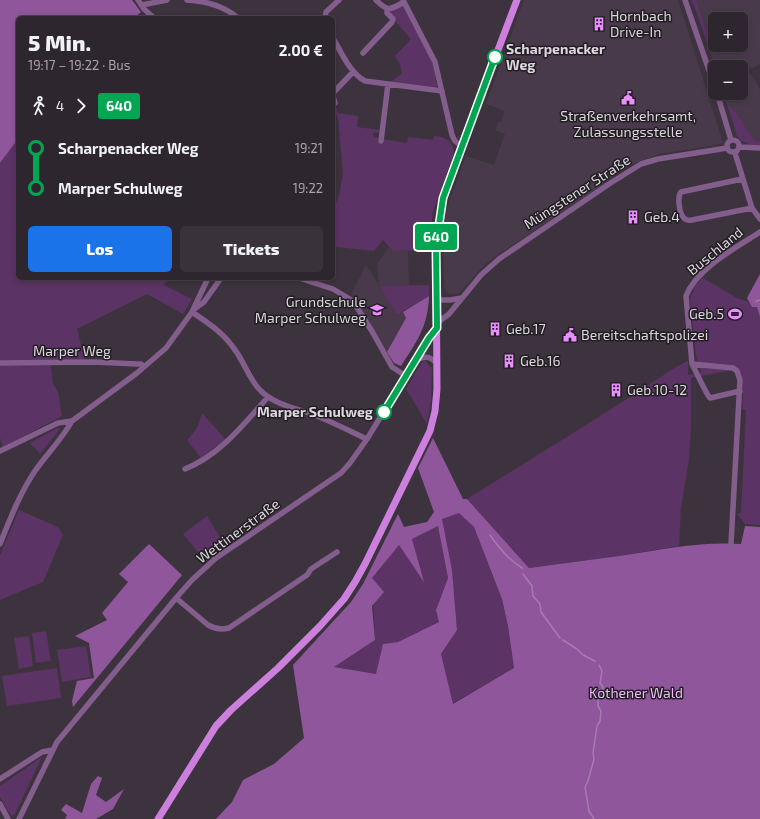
<!DOCTYPE html>
<html lang="de">
<head>
<meta charset="utf-8">
<style>
	body { margin:0; font-family:"Exo 2",sans-serif; background:#3a323a; color:#f1f3f6; height:100vh; display:flex; flex-direction:column; font-size:15px; white-space:nowrap }
	* { box-sizing:border-box; margin:0 }
	p { font-size:13px; color:#a7a5aa }
	.icon { flex:none; width:22px; height:22px; fill:none; stroke:currentColor; stroke-width:2; stroke-linecap:round; stroke-linejoin:round }
	.map { position:relative; flex:1; overflow:hidden }
	.details { position:absolute; left:16px; top:16px; width:319px; height:264px; display:flex; flex-direction:column; background:#2e262e; border-radius:6px; box-shadow:0 2px 6px #0003,0 0 0 1px #49434a }
	.details>* { flex:none }
	.badge { padding:0 8px; border-radius:3px; font-size:14px; line-height:26px }
	.tools { position:absolute; left:708px; top:12px; display:grid; gap:8px }
	.tools a { display:grid; place-items:center; width:40px; height:40px; border-radius:6px; background:#2e262e; box-shadow:0 2px 6px #0003,0 0 0 1px #49434a; font-size:20px }
	.map>.badge { position:absolute; translate:-50% -50%; box-shadow:0 0 0 2px #fff }
	.legs { display:flex; align-items:center; gap:6px; height:44px; padding:0 12px; font-size:13px }
	.legs p { margin-inline-start:auto }
	.summary { display:flex; align-items:center; justify-content:space-between; height:68px; padding:0 12px }
	h1 { font-size:22px; font-weight:800; line-height:30px }
	.primary-button { display:flex; gap:8px; margin-top:auto; padding:8px 12px }
	.primary-button a { flex:1; height:46px; border-radius:6px; background:#1a73e8; color:#fff; font-size:16px; font-weight:800; line-height:46px; text-align:center }
	.primary-button a+a { background:#3a323a; color:#f1f3f6 }
	ul { padding:0 12px; list-style:none }
	li { display:flex; align-items:center; gap:14px; height:40px; font-size:15px }
	li i { display:grid; place-items:center; width:6px; height:100%; margin:0 5px; background:currentColor }
	li i::after { content:''; width:10px; height:10px; margin:-5px; border:3px solid; border-radius:50%; background:#2e262e }
	li p { margin-inline-start:auto }
	li:first-child i { background:linear-gradient(#0000 50%,currentColor 0) }
	li:last-child i { background:linear-gradient(currentColor 50%,#0000 0) }
	.map>svg:first-child { display:block }
	.built { fill:#483a4a; fill-rule:evenodd }
	.green { fill:#5b3364 }
	.forest { fill:#90569c; fill-rule:evenodd }
	.lines { fill:none; stroke-linecap:round; stroke-linejoin:round }
	.stream { stroke:#a67caf; stroke-width:1.5 }
	.minor { stroke:#835d8b; stroke-width:5.5 }
	.major { stroke:#cd7fde; stroke-width:7 }
	.line-1-casing { stroke:#fff; stroke-width:9 }
	.line-1 { stroke:#00a651; stroke-width:6 }
	.stop-1-dot { fill:#fff; stroke:#00a651; stroke-width:2 }
	.labels { text-anchor:middle; stroke-width:3; stroke-linejoin:round; paint-order:stroke }
	.poi-label { font-size:14px; fill:#ddd7de; stroke:#211d22; text-anchor:start }
	.stop-label { font-size:14px; font-weight:bold; fill:#ddd7de; stroke:#211d22; text-anchor:start }
	.street-label { font-size:14px; fill:#ddd7de; stroke:#211d22 }
	.park-label { font-size:14px; fill:#ecbdf6; stroke:#211d22 }
</style>
</head>
<body>
<div class="map">
<svg width="760" height="819" viewBox="0 0 760 819">
	<rect width="100%" height="100%" fill="#3d333e"/>
	<path class="built" d="M524,0h154l45,143 -7,2 -57,9 -26,10 -147,99 -26,29 -4,2h-8l-4,-6 -1,-44 2,-23 3,-16 18,-49 28,9 11,-31 -10,-4 4,-9 2,1 4,-11 -19,-7z
		M691,0h69v64l-12,6 12,19v57l-12,-1v-2l-6,-2 -5,-5 -14,-43h18v-26h-26l-18,-54zM715,19h26v26h-26z
		M389,247l4,4h15l1,34 -30,1 18,29 6,-3 3,6 -19,34 -36,-58 15,-29 13,20 -2,-21z"/>
	<path class="green" d="M691,0h5l13,37 4,-1 1,3h1v4l-7,3 -11,-33z
		M403,5l29,55 5,25 -1,3 -45,-6 11,-9 -2,-9 -5,-8 16,-17 -16,-18 1,-1 -7,-8z
		M730,100l-2,3 5,8h2l21,32 4,-2v5l-12,-1v-2l-6,-2 -5,-5 -10,-34z
		M335,104l3,9 20,3 -1,11 23,3 -1,2 -6,1v3l5,2 1,5h3l1,-4 24,4 1,-6 25,3 1,-4c11,1 19,4 20,17l-21,59 -5,38 -35,1 -10,-11 -9,11 -38,-4 -2,5h-1v-41l6,-16 4,-22 -5,-54 -5,-14z
		M18,139v139h150l-4,7 28,14 -9,15 -36,-20 -70,35 8,31h-35l3,24 5,8 4,24 -59,31 -3,-9v-275z
		M703,278l34,20 12,4 3,5h5l3,10v208l-15,-1 -8,-10 4,-1 5,-103 -4,-1 1,-16h-1l-3,-21 -41,-9 -2,-8 -6,-56 5,-13z
		M429,285v11l-32,19 -18,-29z
		M425,360l5,7h2l-1,34 -4,23 -21,-35 15,-26z
		M688,361v13l1,1 11,-1 1,-3 -2,-5 33,4 -41,8v50l-2,32 -8,48 -2,38 -60,10 -90,12 -62,-69 127,-79 82,-53z
		M202,413l23,26 -24,19 -14,-18c9,-9 12,-15 15,-27z
		M57,428h2l1,1 -20,25 -10,-11z
		M19,510l39,17 5,8 -20,47 -43,18v-45z
		M459,512l15,15 28,72 6,27 6,42 -62,36 -11,-50 16,-24 -5,-60 -10,-51z
		M207,516l16,26 -21,15 -19,-23z
		M438,526l10,52 -12,32 3,12 -41,20 -15,2 -7,31 -42,-8 41,-27 -3,-62 27,-34 24,36 -11,-41z
		M46,631l5,30 -15,2 -4,-30z
		M29,636l4,30 -14,3 -5,-31z
		M86,646l5,31 -29,5 -5,-32z
		M57,668l4,30 -54,8 -5,-30z
		M42,757l-27,57 -4,2 -11,-19v-11z"/>
	<path class="forest" d="M0,0h132l9,12 -7,6h-116v121l-18,24z
		M760,274v43l-3,-10h-5l-5,-9z
		M429,296c-1,31 -12,45 -28,70l-7,-3 -7,-11 19,-34 -3,-6z
		M433,438l30,61h4l62,69c30,-4 60,-8 90,-12 41,-6 81,-15 122,-12l4,-18 15,1v292h-544l16,-17 11,-22 31,-16 30,-26 -11,-73 58,-63 12,-18 35,-70 6,13 23,-5 7,-10 -16,-44zM459,513l15,14 28,72 6,27 6,42 -61,36 -12,-50 16,-24 -5,-60 -10,-51zM438,526l10,52 -12,32 3,12 -41,20 -15,2 -7,30 -42,-7 41,-27 -3,-34 12,-14 -12,-14 27,-33 25,37 -12,-43z
		M149,544l33,31 -109,132 -1,-6 5,-20 17,-3 -5,-35 -14,-7 32,-16 -5,-7 26,-31 -9,-8z
		M98,776l4,2 -6,17 10,7 18,-13 -11,20 -17,10h-31l2,-4 -6,-5 5,-6 16,9 9,-29z"/>
	<g class="lines">
		<path class="stream" d="M756,301l4,-1
			M490,535c9,13 19,25 32,33
			M523,574l9,12 1,10 7,8 1,8 19,26
			M563,640l14,9 6,6 12,6
			M594,819l-5,-8 -4,-24 3,-6 6,-22 -1,-6 4,-27 3,-5 1,-10 -3,-5v-7l3,-4 2,-8 -3,-4 2,-12 -3,-6"/>
		<path class="minor" d="M138,0l6,9 10,9
			M187,0c19,1 37,6 51,18
			M376,0c12,12 14,10 28,2
			M403,0l32,62 17,73c2,5 4,9 10,10
			M685,0l30,88
			M142,5l25,-5
			M325,18l1,-6 13,-12
			M333,38c8,14 17,35 32,43l77,10
			M363,53l29,-31 1,-3 -6,-6v-4
			M333,93l20,-21
			M717,93l14,47
			M333,96l2,7
			M727 146a6 6 0 1 1 12 0a6 6 0 1 1-12 0Z
			M381,141l7,-57
			M739,147l21,1
			M735,153l17,55 8,11
			M742,179l-61,13c-4,5 -2,23 4,27 3,2 4,1 7,1l60,-12
			M299,278l34,11 20,12 20,32 19,34 14,9
			M437,300h13l12,-2
			M193,310l11,-8 17,-24
			M192,312c16,11 32,21 43,38 10,13 14,30 26,41 14,14 38,18 56,25 17,7 33,15 50,23
			M437,323l12,-9 32,-39 18,-16 110,-75 32,-20 17,-5 69,-11
			M415,361c9,-5 15,-6 22,3
			M0,363l94,-1 43,2h4l3,3
			M692,364c4,7 14,30 18,34l30,-7
			M0,451l58,-28 14,-2 65,-48 29,-25 26,-36 16,-34
			M185,469c35,-14 59,-45 83,-72
			M0,544c10,-25 20,-51 35,-73 12,-17 27,-32 37,-50
			M731,544l9,-164 -3,-9 -4,-3 -41,-4 -6,-68c10,-27 51,-49 74,-64
			M176,598l32,27c7,4 13,5 21,3l78,-53 4,-6 26,-17
			M0,779l42,-27 10,-2
			M0,804l8,15
			M19,819l38,-77 119,-144 16,-18 24,-22 125,-85 9,-10 17,-24 62,-101 8,-10"/>
		<path class="major" d="M158,819l58,-93 15,-16 47,-42 42,-42 24,-27 11,-17 10,-18 65,-133 5,-20 2,-22 -1,-144 7,-47 19,-53 55,-145"/>
	</g>
	<g class="lines">
		<g class="line-1-casing">
			<path id="line-1" d="M384,412l45,-74 8,-10 -1,-83 7,-47 52,-141"/>
		</g>
		<use href="#line-1" class="line-1"/>
	</g>
	<defs>
		<g id="building-bare" transform="scale(1.08)"><path d="M-4-6H4V6H1V3H-1V6H-4ZM-2.5-4.3h1.7v1.8h-1.7ZM.8-4.3h1.7v1.8H.8ZM-2.5-1h1.7V.8h-1.7ZM.8-1h1.7V.8H.8Z" fill="#ea8dfd" stroke="#211d22" stroke-width="2.5" paint-order="stroke"/></g>
		<g id="civic-bare" transform="scale(1.08)"><path d="M-.6-6.5H3V-4.5H.6V-3L4-1V1h2V6H-6V1h2V-1L-.6-3ZM-1.2 2.5V6h2.4V2.5Z" fill="#ea8dfd" stroke="#211d22" stroke-width="2.5" paint-order="stroke"/></g>
		<g id="school-bare" transform="scale(1.08)"><path d="M0-5L7-2L0 1L-7-2ZM-4 1L0 2.5L4 1V4Q0 6-4 4Z" fill="#ea8dfd" stroke="#211d22" stroke-width="2.5" paint-order="stroke"/></g>
		<g id="stadium-bare" transform="scale(1.08)"><path d="M0-5a6.5 5 0 1 0 0 10a6.5 5 0 1 0 0-10ZM-3.5-1.8h7v3.6h-7Z" fill="#ea8dfd" stroke="#211d22" stroke-width="2.5" paint-order="stroke"/></g>
	</defs>
	<g fill-rule="evenodd">
		<use href="#building-bare" x="599" y="24"/>
		<use href="#civic-bare" x="628" y="98"/>
		<use href="#building-bare" x="633" y="217"/>
		<use href="#school-bare" x="377" y="310"/>
		<use href="#stadium-bare" x="735" y="314"/>
		<use href="#building-bare" x="495" y="329"/>
		<use href="#civic-bare" x="570" y="335"/>
		<use href="#building-bare" x="509" y="361"/>
		<use href="#building-bare" x="616" y="390"/>
	</g>
	<g class="stop-1-dot">
		<circle cx="495" cy="57" r="7"/>
		<circle cx="384" cy="412" r="7"/>
	</g>
	<g class="labels">
		<g class="poi-label">
			<text x="610" y="21">Hornbach<tspan x="610" dy="16">Drive-In</tspan></text>
			<text x="628" y="121" text-anchor="middle">Straßenverkehrsamt,<tspan x="628" dy="16">Zulassungsstelle</tspan></text>
			<text x="644" y="222">Geb.4</text>
			<text x="366" y="307" text-anchor="end">Grundschule<tspan x="366" dy="16">Marper Schulweg</tspan></text>
			<text x="724" y="319" text-anchor="end">Geb.5</text>
			<text x="506" y="334">Geb.17</text>
			<text x="581" y="340">Bereitschaftspolizei</text>
			<text x="520" y="366">Geb.16</text>
			<text x="627" y="395">Geb.10-12</text>
		</g>
		<g class="stop-label">
			<text x="506" y="54">Scharpenacker<tspan x="506" dy="16">Weg</tspan></text>
			<text x="373" y="417" text-anchor="end">Marper Schulweg</text>
		</g>
		<g class="street-label">
			<text transform="translate(577 192) rotate(-33)" y="5">Müngstener Straße</text>
			<text transform="translate(715 251) rotate(-39)" y="5">Buschland</text>
			<text x="72" y="356">Marper Weg</text>
			<text transform="translate(238 531) rotate(-36)" y="5">Wettinerstraße</text>
		</g>
		<g class="park-label">
			<text x="636" y="698">Kothener Wald</text>
		</g>
	</g>
</svg>
<div class="tools">
<a>+</a>
<a>−</a>
</div>
<b class="badge" style="left:436px;top:237px;background:#00a651;color:#fff">640</b>
<section class="details">
<div class="summary"><div><h1>5 Min.</h1><p>19:17 – 19:22 · Bus</p></div><b>2.00 €</b></div>
<div class="legs"><svg class="icon" aria-label="walk" viewBox="0 0 24 24"><circle cx="13" cy="4" r="2"/><path d="M13 8l-2 6 4 7M11 14l-3 7M7 12l3-4h3l4 4"/></svg>4<svg class="icon" aria-label="forward" viewBox="0 0 24 24"><path d="M9 5l7 7-7 7"/></svg><b class="badge" style="background:#00a651;color:#fff">640</b></div>
<ul>
<li><i style="color:#00a651"></i><b>Scharpenacker Weg</b><p>19:21</p></li>
<li><i style="color:#00a651"></i><b>Marper Schulweg</b><p>19:22</p></li>
</ul>
<div class="primary-button"><a>Los</a><a>Tickets</a></div>
</section>
</div>
</body>
</html>
